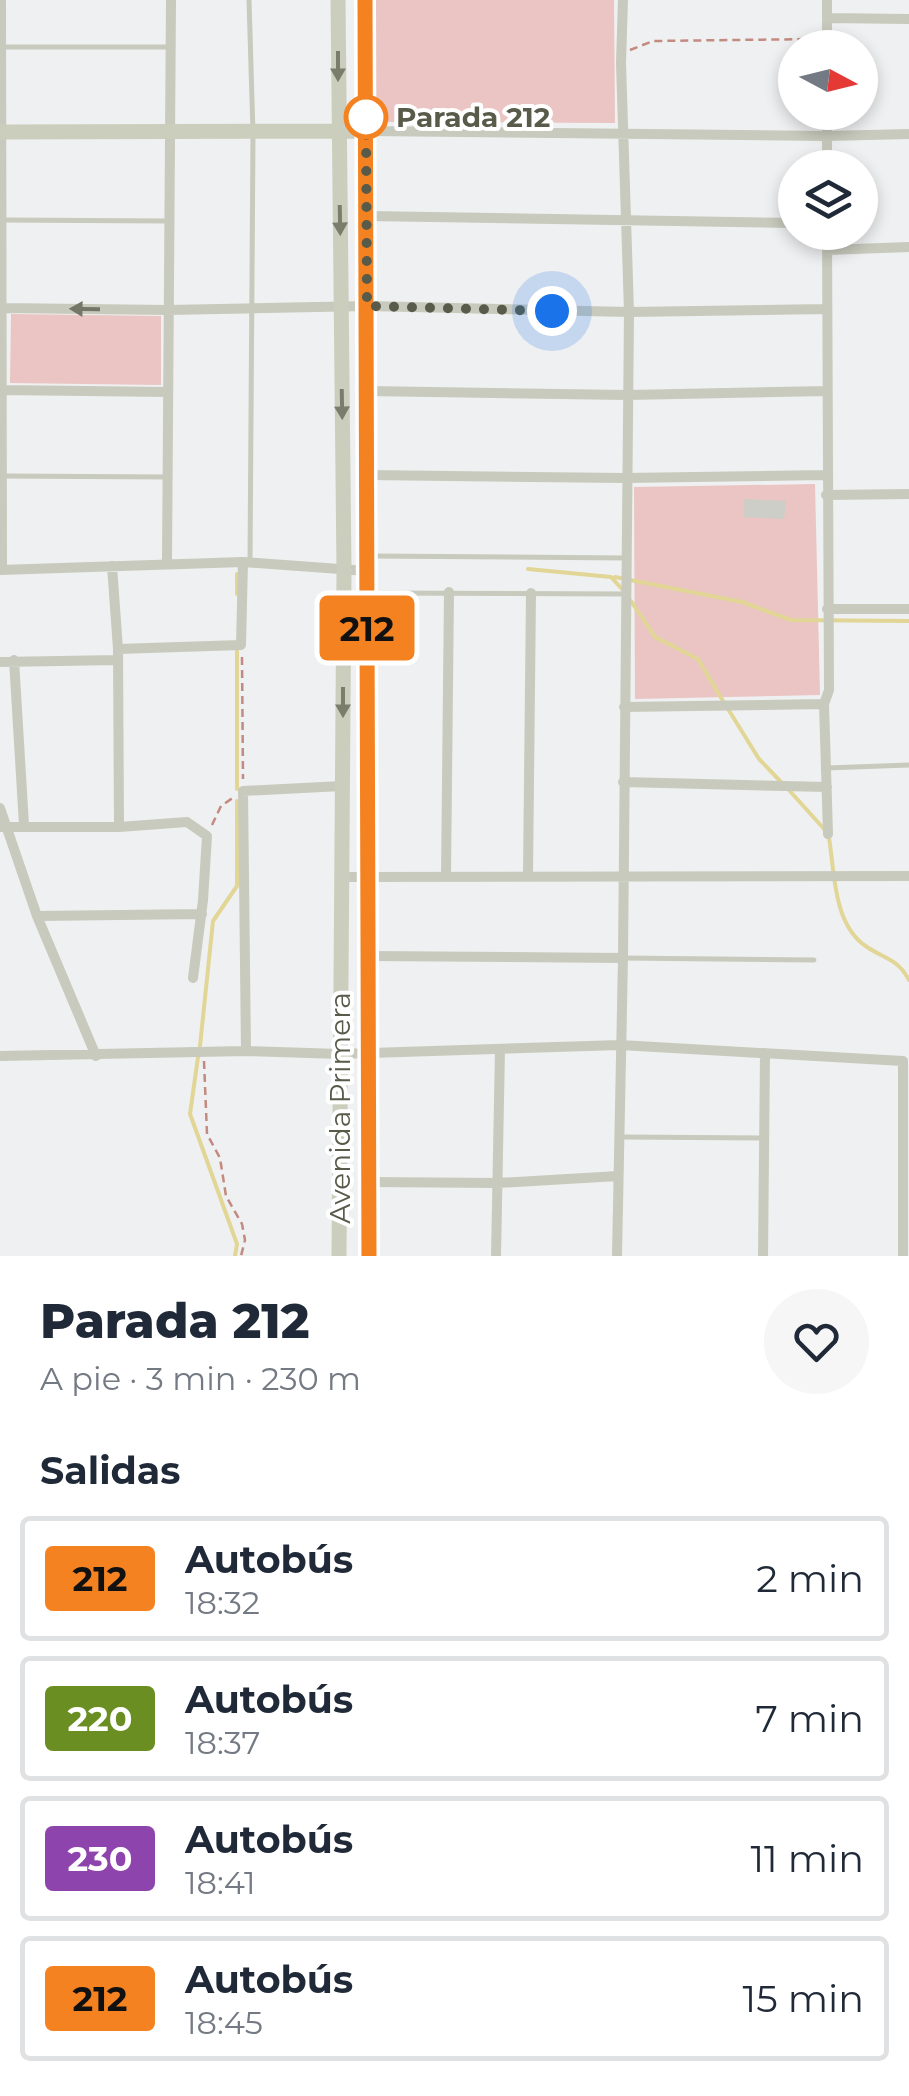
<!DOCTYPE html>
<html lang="es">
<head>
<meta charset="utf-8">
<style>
	body { margin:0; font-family:Montserrat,sans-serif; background:#f6f6f7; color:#1f2937; height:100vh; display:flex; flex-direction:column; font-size:38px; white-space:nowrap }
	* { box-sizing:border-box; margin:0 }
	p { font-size:32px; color:#747a83 }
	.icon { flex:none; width:55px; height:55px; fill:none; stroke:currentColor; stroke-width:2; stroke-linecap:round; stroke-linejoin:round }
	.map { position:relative; height:1256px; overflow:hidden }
	.drawer { display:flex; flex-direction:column; background:#fff; flex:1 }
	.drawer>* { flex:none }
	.badge { padding:0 20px; border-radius:8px; font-size:35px; line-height:65px }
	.needle { width:65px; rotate:97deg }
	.fabs { position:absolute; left:778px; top:30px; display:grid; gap:20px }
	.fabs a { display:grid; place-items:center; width:100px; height:100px; border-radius:50%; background:#fff; box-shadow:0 5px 15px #0003; font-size:50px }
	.you { position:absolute; width:50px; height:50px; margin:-25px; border:8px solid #fff; border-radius:50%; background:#1a73e8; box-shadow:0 0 0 15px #1a73e833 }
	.map>.badge { position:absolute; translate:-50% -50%; box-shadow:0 0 0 5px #fff }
	h2 { padding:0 40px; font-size:38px; line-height:90px }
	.round { display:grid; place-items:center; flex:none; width:105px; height:105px; border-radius:52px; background:#f6f6f7 }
	.headline { display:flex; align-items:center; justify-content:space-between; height:170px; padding:0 40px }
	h1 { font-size:48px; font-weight:800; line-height:75px }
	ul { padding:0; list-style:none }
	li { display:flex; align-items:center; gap:30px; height:125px; margin:0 20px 15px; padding:0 20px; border:5px solid #e0e1e3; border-radius:10px }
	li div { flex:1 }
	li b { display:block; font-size:38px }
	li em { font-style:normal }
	li .badge { min-width:110px; font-weight:700; text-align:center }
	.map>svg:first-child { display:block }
	.green { fill:#eac5c3 }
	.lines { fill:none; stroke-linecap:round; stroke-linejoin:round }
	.stream { stroke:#e1d696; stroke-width:4 }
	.building { fill:#cccec7 }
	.path { stroke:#c38a80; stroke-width:2.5; stroke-dasharray:8 5; stroke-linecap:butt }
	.lane { stroke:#c8cabd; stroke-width:5 }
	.street { stroke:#c8cabd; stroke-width:10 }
	.secondary { stroke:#cccebd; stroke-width:15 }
	.oneway { fill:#7b7d6c }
	.oneway2 { fill:#747667 }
	.line-casing { stroke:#fff; stroke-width:22 }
	.line { stroke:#f58220; stroke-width:15 }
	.walk { stroke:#585a4a; stroke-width:10; stroke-dasharray:0 18 }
	.stop-dot { fill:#fff; stroke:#f58220; stroke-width:5 }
	.labels { text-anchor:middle; stroke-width:8; stroke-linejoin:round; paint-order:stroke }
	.stop-label { font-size:28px; font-weight:bold; fill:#585a4a; stroke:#fff; text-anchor:start }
	.street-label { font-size:28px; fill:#585a4a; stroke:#fff }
</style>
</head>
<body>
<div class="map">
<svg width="909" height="1256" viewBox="0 0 909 1256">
	<rect width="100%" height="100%" fill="#eff0f1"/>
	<path class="green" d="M367,0h247l1,123 -237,-1 -8,-9z
		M11,314l150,2v69l-151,-2z
		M815,484l5,211 -185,4 -1,-212z"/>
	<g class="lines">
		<path class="stream" d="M528,569l83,8 11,12
			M615,577l127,25 49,18 118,1
			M237,594v-20
			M631,601l24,36 43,22 25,42
			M728,709l31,50 22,23
			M237,789v-138
			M788,789l37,41
			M829,838c6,36 4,87 38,109 18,12 31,12 42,33
			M200,1046l13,-125 24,-35v-85
			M198,1057l-8,57 47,130 -2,12"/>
	</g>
	<path class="building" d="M744,499l42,2 -2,18 -40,-2z"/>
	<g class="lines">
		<path class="path" d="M630,50l23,-9 162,-2
			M242,657l1,122
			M212,825l9,-19 13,-9
			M204,1061l3,73 13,24 6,38 16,28 3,16 -4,16"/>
		<path class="lane" d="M249,0l4,133 -3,429
			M3,47h167
			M3,220l164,1
			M3,476l164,1
			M369,556l257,2
			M370,593l254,1
			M826,768l83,-3
			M623,958l191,2
			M622,1137l144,1"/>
		<path class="street" d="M1,0l1,570
			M827,18l82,1
			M827,48v-48
			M367,131l460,5 82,-2
			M827,168v-56
			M367,216l428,7
			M827,232l2,458 -5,14 4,130
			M827,250l82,-3
			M2,308l166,2 199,-4 262,6 198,-3
			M0,390l168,2
			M367,391l260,4 199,-4
			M367,475l258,3 201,-3
			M826,495l83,-1
			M167,562l4,-562
			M112,566l6,83 1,178
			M0,570l243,-8 124,9
			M827,609h82
			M118,649l123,-4 2,-83
			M14,660l10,165
			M0,662l118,-2
			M624,707l200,-3
			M623,782l204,5
			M0,808l37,108 59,140
			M0,827h119l68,-5 20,14 -4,64 -10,78
			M528,875l3,-282
			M446,876l3,-284
			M341,877l568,-1
			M37,916l165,-2
			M368,956l255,2
			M246,1051l-3,-260 99,-5
			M0,1056l246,-5 94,3 280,-9 283,16v195
			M369,1182l129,1 120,-7
			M496,1256l4,-207
			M617,1256l6,-298 6,-646 -8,-249 2,-63
			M763,1256l2,-203"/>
		<path class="secondary" d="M338,0l6,570 -5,686
			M365,0l4,1256
			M0,132l367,-1"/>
	</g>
	<defs><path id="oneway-solid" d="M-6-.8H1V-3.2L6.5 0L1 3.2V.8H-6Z" transform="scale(2.5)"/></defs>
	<g class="oneway">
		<use href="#oneway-solid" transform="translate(338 66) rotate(90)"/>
		<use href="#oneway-solid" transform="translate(340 220) rotate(89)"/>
		<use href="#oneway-solid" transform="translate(342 404) rotate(89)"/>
		<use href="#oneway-solid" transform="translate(343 702) rotate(90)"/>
	</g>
	<use class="oneway2" href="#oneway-solid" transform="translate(85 309) rotate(-179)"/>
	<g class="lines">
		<g class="line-casing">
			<path id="line" d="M365,0l4,1256"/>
		</g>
		<use href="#line" class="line"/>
		<path class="walk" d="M366,117l1,189 185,5"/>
	</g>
	<circle class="stop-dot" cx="366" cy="117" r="20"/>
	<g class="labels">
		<g class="stop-label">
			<text x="396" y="127">Parada 212</text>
		</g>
		<g class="street-label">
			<text transform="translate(340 1108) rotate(-90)" y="10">Avenida Primera</text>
		</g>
	</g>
</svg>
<div class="fabs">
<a><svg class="needle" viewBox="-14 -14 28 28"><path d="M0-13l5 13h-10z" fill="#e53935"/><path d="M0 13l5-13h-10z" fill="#747a83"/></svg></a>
<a><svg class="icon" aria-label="layers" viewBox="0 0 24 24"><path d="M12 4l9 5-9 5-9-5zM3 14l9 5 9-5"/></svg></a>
</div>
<div class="you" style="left:552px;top:311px"></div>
<b class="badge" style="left:367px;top:628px;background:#f58220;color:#111">212</b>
</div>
<section class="drawer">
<div class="headline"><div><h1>Parada 212</h1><p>A pie · 3 min · 230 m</p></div><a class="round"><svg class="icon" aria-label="heart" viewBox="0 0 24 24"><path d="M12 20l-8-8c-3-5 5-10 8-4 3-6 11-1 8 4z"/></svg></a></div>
<h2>Salidas</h2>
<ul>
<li><span class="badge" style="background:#f58220;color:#111">212</span><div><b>Autobús</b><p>18:32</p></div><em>2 min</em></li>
<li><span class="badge" style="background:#6b8e23;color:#fff">220</span><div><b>Autobús</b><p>18:37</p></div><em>7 min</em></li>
<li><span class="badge" style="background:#8e44ad;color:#fff">230</span><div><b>Autobús</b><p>18:41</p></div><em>11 min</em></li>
<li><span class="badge" style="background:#f58220;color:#111">212</span><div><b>Autobús</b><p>18:45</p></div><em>15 min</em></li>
</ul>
</section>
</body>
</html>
